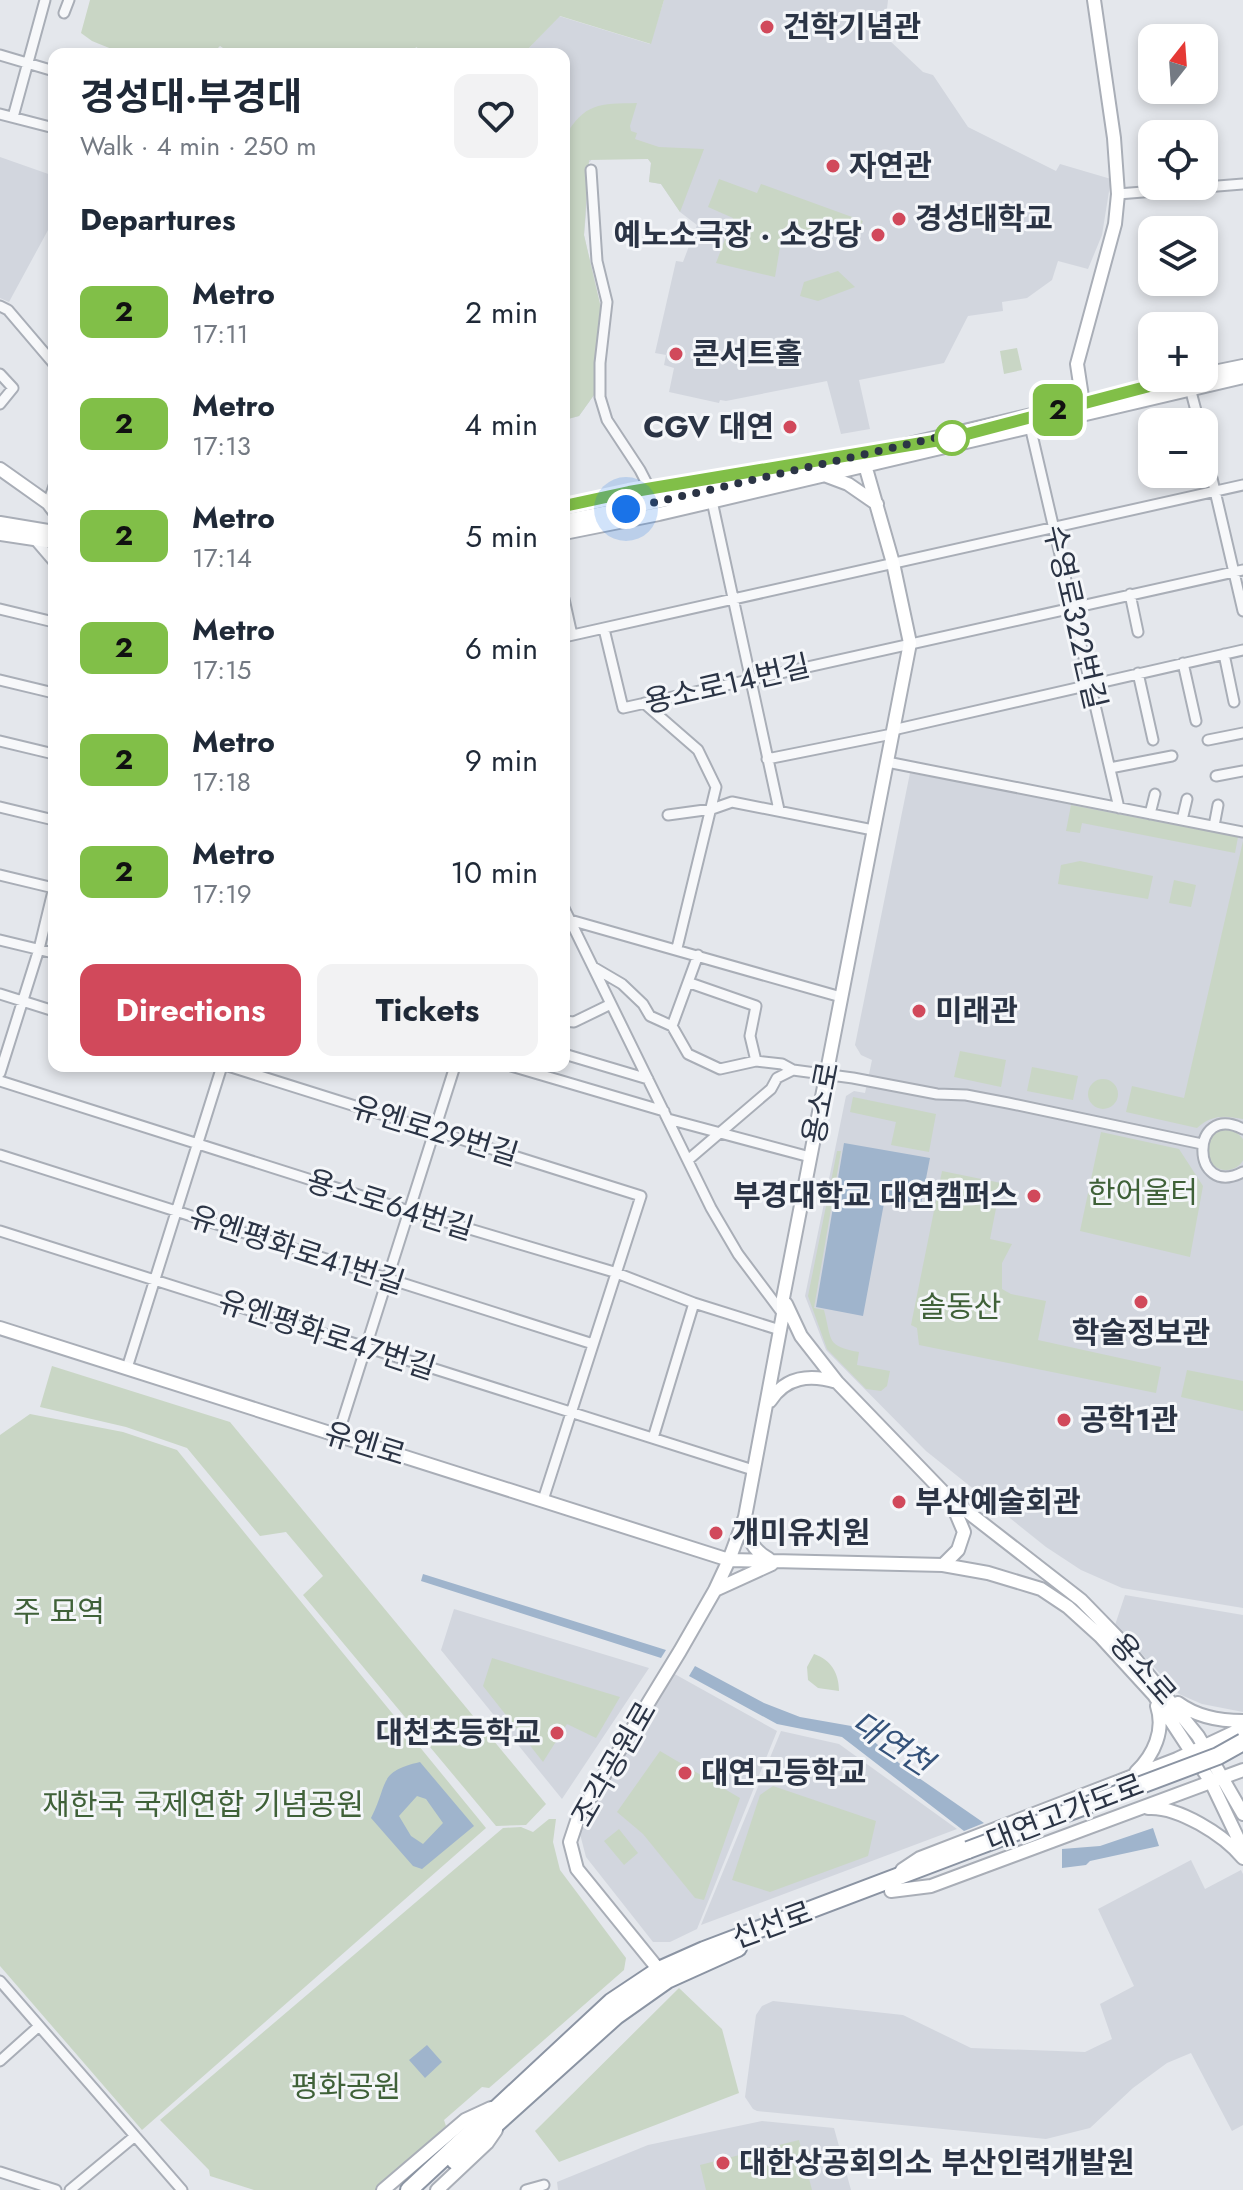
<!DOCTYPE html>
<html lang="en">
<head>
<meta charset="utf-8">
<style>
	body { margin:0; font-family:Jost,"Noto Sans KR",sans-serif; background:#f2f2f3; color:#1f2937; height:100vh; display:flex; flex-direction:column; font-size:30px; white-space:nowrap }
	* { box-sizing:border-box; margin:0 }
	p { font-size:26px; color:#747a83 }
	.icon { flex:none; width:44px; height:44px; fill:none; stroke:currentColor; stroke-width:2; stroke-linecap:round; stroke-linejoin:round }
	.map { position:relative; flex:1; overflow:hidden }
	.panel { position:absolute; left:48px; top:48px; width:522px; height:1024px; display:flex; flex-direction:column; background:#fff; border-radius:16px; box-shadow:0 4px 12px #0003 }
	.panel>* { flex:none }
	.badge { padding:0 16px; border-radius:12px; font-size:28px; line-height:52px }
	.needle { width:52px; rotate:17deg }
	.fabs { position:absolute; left:1138px; top:24px; display:grid; gap:16px }
	.fabs a { display:grid; place-items:center; width:80px; height:80px; border-radius:16px; background:#fff; box-shadow:0 4px 12px #0003; font-size:40px }
	.you { position:absolute; width:40px; height:40px; margin:-20px; border:6px solid #fff; border-radius:50%; background:#1a73e8; box-shadow:0 0 0 12px #1a73e833 }
	.map>.badge { position:absolute; translate:-50% -50%; box-shadow:0 0 0 4px #fff }
	h2 { padding:0 32px; font-size:30px; line-height:72px }
	.round { display:grid; place-items:center; flex:none; width:84px; height:84px; border-radius:16px; background:#f2f2f3 }
	.headline { display:flex; align-items:center; justify-content:space-between; height:136px; padding:0 32px }
	h1 { font-size:38px; font-weight:700; line-height:60px }
	.cta { display:flex; gap:16px; margin-top:auto; padding:16px 32px }
	.cta a { flex:1; height:92px; border-radius:16px; background:#d1495b; color:#fff; font-size:32px; font-weight:700; line-height:92px; text-align:center }
	.cta a+a { background:#f2f2f3; color:#1f2937 }
	ul { padding:0; list-style:none }
	li { display:flex; align-items:center; gap:24px; height:112px; padding:0 32px }
	li div { flex:1 }
	li b { display:block; font-size:30px }
	li em { font-style:normal }
	li .badge { min-width:88px; font-weight:700; text-align:center }
	.map>svg:first-child { display:block }
	.built { fill:#d2d6de }
	.green { fill:#c9d6c5 }
	.water { fill:#9fb4cc; fill-rule:evenodd }
	.lines { fill:none; stroke-linecap:round; stroke-linejoin:round }
	.street-casing { stroke:#a9aeb7; stroke-width:13 }
	.secondary-casing { stroke:#a9aeb7; stroke-width:16 }
	.highway-casing { stroke:#8b94a3; stroke-width:20 }
	.street { stroke:#f7f8fa; stroke-width:9 }
	.secondary { stroke:#fff; stroke-width:12 }
	.highway { stroke:#fff; stroke-width:16 }
	.highway-bridge-casing { stroke:#8b94a3; stroke-width:20; stroke-linecap:butt }
	.highway-bridge { stroke:#fff; stroke-width:16 }
	.line-casing { stroke:#fff; stroke-width:18 }
	.line { stroke:#81bf48; stroke-width:12 }
	.walk { stroke:#2b3445; stroke-width:8; stroke-dasharray:0 14.4 }
	.poi-dot { fill:#d1495b; stroke:#f4f6f9; stroke-width:3 }
	.stop-dot { fill:#fff; stroke:#81bf48; stroke-width:4 }
	.labels { text-anchor:middle; stroke-width:6; stroke-linejoin:round; paint-order:stroke }
	.poi-label { font-size:30px; font-weight:bold; fill:#2b3445; stroke:#f4f6f9; text-anchor:start }
	.street-label { font-size:30px; fill:#2b3445; stroke:#f4f6f9 }
	.park-label { font-size:30px; fill:#3f6138; stroke:#f4f6f9 }
	.water-label { font-size:32px; font-style:italic; fill:#34527a; stroke:#f4f6f9 }
</style>
</head>
<body>
<div class="map">
<svg width="1243" height="2190" viewBox="0 0 1243 2190">
	<rect width="100%" height="100%" fill="#e4e7ec"/>
	<path class="built" d="M664,0h224l-3,26 4,14 34,32 10,3 35,52 88,44 4,-7 51,15 -9,56 -14,34 -30,-8 -6,19 -25,18 -25,4 1,9 -35,5 -24,47 -85,17 11,49 -29,5 -14,-53 -101,20 -6,-1 -1,3 -50,-11 5,-24 -10,-3 2,-10 -11,-2 21,-92 7,1 14,-37 -17,-13 -19,-28 -12,-2 2,-19 -3,-4 -55,-1 -5,6 1,18 -5,53 16,69v34l-6,40v17l-15,21 -15,4v-366h-41l36,-38 91,28z
		M0,157l54,19v43l-45,83 -9,-4z
		M910,773l333,62v773l-121,-20 -41,-18 -35,-23 -120,-96 -100,-101 -21,-54 41,-200 8,-5 11,2 7,-33 -11,-5 -6,-10z
		M1125,1595l118,20v97l-41,-8 -23,-10 -64,-69z
		M454,1609l195,59 -87,131 -121,-149z
		M671,1672l106,59 -80,198 -27,13h-17l-67,-85 -6,-23 4,-20z
		M781,1731l58,13 118,85 -256,96z
		M1191,1860l14,29 36,-19 2,4v251l-11,6 -41,-78 -24,10 -34,25 -43,40 -44,11 -289,-28 -4,-2 -8,-12 11,-82 6,-9 11,-5 130,14 68,33 114,4 27,-13 -12,-35 34,-18 -36,-77z
		M762,2121l72,7 17,62h-293l-1,-8 91,-37z"/>
	<path class="green" d="M90,0h574l-13,44 -91,-28 -37,38h-96l-11,-7 -3,7h-181l-12,-8 -8,8h-61l-5,-3 -22,3 -32,-13 -11,-8z
		M637,103l-7,23 1,5 6,2 -2,6 24,8 45,2 -24,63 -19,-28 -12,-2 2,-19 -3,-4 -59,1 -5,75 16,69v34l-6,40v17l-15,21 -15,4v-282c21,-36 35,-34 73,-35z
		M719,179l38,14 4,-9 102,37 -6,14 -10,3 -2,-7 -18,4 1,4 7,1 -11,2 -5,-11 -22,5 -1,8 -16,3 -5,30 -59,-14 17,-45 -25,-11z
		M838,271l17,16 -37,14 -18,-5 4,-14z
		M1017,348l5,22 -18,4 -4,-23z
		M1071,805l167,32 -3,16 -153,-30 -2,10 -14,-2z
		M1243,841v278c-19,-4 -32,-4 -46,9l-71,-16 6,-26 52,12z
		M1080,861l73,15 -5,23 -90,-15 3,-19z
		M1174,880l22,5 -5,22 -22,-4z
		M960,1051l46,9 -5,27 -47,-10z
		M1032,1067l46,9 -5,24 -46,-9z
		M1088 1094a15 15 0 1 1 30 0a15 15 0 1 1-30 0Z
		M853,1097l83,17 -7,38 -38,-7 5,-23 -46,-10z
		M1206 1150a20 20 0 1 1 40 0a20 20 0 1 1-40 0Z
		M1101,1132l78,17 24,37 -13,71 -110,-26z
		M837,1151h4l-27,157 10,2c8,31 2,36 35,42l-2,13 33,6 -3,15 -6,5 -15,-2 -39,-40 -19,-53z
		M942,1171l59,12 -11,56 22,5 -10,19v26l9,5 35,7 -8,39 123,27 -5,26 -237,-48 -2,-17 -6,-3z
		M52,1366l178,56 316,382 -20,21 -30,1 -193,-231 20,-19 -37,-44 -26,4 -73,-88 -61,-21 -86,-20z
		M1187,1370l56,11v30l-62,-14z
		M30,1414l93,18 54,18 309,378 -344,302 -142,-164v-531z
		M814,1654c17,6 25,19 25,37l-21,-3 -10,-8 -1,-13z
		M492,1658l128,39 -24,41 -29,-14 -24,38 -60,-76z
		M660,1751l80,47 -36,102 -9,-2 -52,-64 -26,-22z
		M773,1786l103,35 -8,35 -98,36 -38,-12 28,-85z
		M549,1819h7l-3,23 7,28 66,88 -2,12 -135,118 -7,-1 -38,33 2,6 -71,64h-121l-44,-14 -1,-6 -49,-50 343,-292 18,-1 12,5z
		M619,1829l19,24 -14,12 -20,-24z
		M679,1988l43,41 17,64 -180,69 -24,-31z
		M799,2140l13,50h-106l-6,-25z"/>
	<path class="water" d="M844,1143l86,15 -9,46 -36,-6 -22,118 -47,-9z
		M423,1574l243,76 -5,8 -240,-77z
		M695,1666l69,37 36,14 57,10 49,42 78,54 -20,8 -122,-94 -65,-13 -88,-48z
		M420,1762l54,64 -52,43 -9,-3 -42,-48c18,-35 6,-46 49,-56zM417,1796l9,3 17,24 -20,21 -12,-8 -12,-20z
		M1153,1828l6,18 -69,15 -4,4 -24,3v-19l38,-3z
		M427,2045l15,17 -17,16 -16,-18z"/>
	<g class="lines">
		<g class="street-casing">
			<path id="street" d="M64,13l5,-13
				M0,55l54,16
				M0,114l54,14
				M13,117l32,-117
				M591,170l6,91 10,41 -7,61v34l7,23 33,50 17,33
				M1118,194l125,-10
				M0,306l8,4 46,54
				M0,374l13,14 -13,16
				M1190,388l9,34
				M1030,426l89,382
				M1204,444l39,167
				M712,501l67,309
				M48,503l6,-17
				M36,541l18,21
				M1130,594l8,38
				M564,599l8,36
				M0,609l54,13
				M604,629l19,79 620,-138
				M564,637l679,-152
				M1224,654l10,48
				M1183,663l13,58
				M1138,673l15,67
				M0,680l54,13
				M644,703l54,47 18,37 -39,161
				M893,730l350,-80
				M1208,740l35,-7
				M0,741l54,13
				M767,759l125,-25
				M887,762l356,70
				M1110,768l62,-12
				M1216,776l27,-5
				M0,807l54,13
				M1150,814l5,-20
				M668,815l44,-6 20,-7 141,28
				M1182,820l5,-21
				M1214,826l4,-21
				M0,875l54,13
				M564,908l147,300 27,46 45,60
				M570,920l271,77
				M0,940l54,13
				M593,967l29,17 21,20 7,12 22,10 16,28 32,15 36,-8 26,3 11,6 60,8 84,16 29,1 42,8 194,41
				M690,983l66,23 -6,30 6,25
				M0,994l54,17
				M564,1021l10,1 37,-18
				M672,1026l26,-71
				M564,1054l84,25
				M228,1066l413,130 -98,304
				M511,1066l153,45
				M0,1073l39,-124 15,-62
				M0,1081l409,130 205,61 80,31 86,27
				M668,1119l142,38
				M1243,1129c-54,-28 -53,71 0,43
				M0,1155l593,189
				M688,1160l83,-71 6,-11 16,-8
				M0,1231l753,239
				M127,1368l95,-302
				M338,1435l117,-369
				M653,1438l41,-135
				M0,1981l182,209
				M0,2061l39,-35
				M0,2172l56,18
				M70,2190l65,-54
				M526,2190l18,-5"/>
		</g>
		<g class="secondary-casing">
			<path id="secondary" d="M1204,374l39,-8
				M1084,410l-7,-46 38,-140 3,-30 -4,-56 -20,-138
				M0,469l48,34 6,8
				M824,475l24,9 29,20
				M564,521l160,-33 464,-110
				M0,523l54,9
				M564,533l95,-19 584,-137
				M0,534l54,8
				M786,1304l15,32 36,46 109,113 135,105 39,40 78,96 45,78
				M0,1328l729,232 214,5 45,8 53,16 27,18 32,29 54,59 57,87 32,67
				M770,1401c16,-25 40,-27 67,-19
				M745,1520c3,18 7,30 24,39
				M943,1565l15,-15 6,-18 -11,-26
				M715,1590l57,-26
				M1178,1703c19,14 42,18 65,18
				M1136,1772c18,-17 29,-42 21,-66
				M1148,1808c30,-2 76,27 95,50
				M902,1870l18,-12 257,-99 66,-31
				M891,1891l40,-5 312,-116
				M659,1970l-82,-101 -7,-27 8,-24 102,-167 35,-61 14,-30 16,-43 38,-203v-16l127,-655 -17,-80 -28,-98
				M383,2190l82,-70 26,-12
				M437,2190l50,-47 9,-13"/>
		</g>
		<g class="highway-casing">
			<path id="highway" d="M455,2161l161,-145 51,-36 71,-32
				M409,2190l202,-188 48,-32 45,-20 264,-100"/>
		</g>
		<use href="#street" class="street"/>
		<use href="#secondary" class="secondary"/>
		<use href="#highway" class="highway"/>
		<g class="highway-bridge-casing">
			<path id="highway-bridge" d="M968,1850l250,-94 25,-14"/>
		</g>
		<use href="#highway-bridge" class="highway-bridge"/>
	</g>
	<g class="lines">
		<g class="line-casing">
			<path id="line" d="M564,506l65,-14 323,-54 228,-60"/>
		</g>
		<use href="#line" class="line"/>
		<path class="walk" d="M626,509l331,-76 -5,5"/>
	</g>
	<g class="poi-dot">
		<circle cx="767" cy="27" r="8"/>
		<circle cx="833" cy="166" r="8"/>
		<circle cx="899" cy="219" r="8"/>
		<circle cx="878" cy="235" r="8"/>
		<circle cx="676" cy="354" r="8"/>
		<circle cx="790" cy="427" r="8"/>
		<circle cx="919" cy="1011" r="8"/>
		<circle cx="1034" cy="1196" r="8"/>
		<circle cx="1141" cy="1302" r="8"/>
		<circle cx="1064" cy="1420" r="8"/>
		<circle cx="899" cy="1502" r="8"/>
		<circle cx="716" cy="1533" r="8"/>
		<circle cx="557" cy="1733" r="8"/>
		<circle cx="685" cy="1773" r="8"/>
		<circle cx="723" cy="2163" r="8"/>
	</g>
	<circle class="stop-dot" cx="952" cy="438" r="16"/>
	<g class="labels">
		<g class="poi-label">
			<text x="783" y="37">건학기념관</text>
			<text x="849" y="176">자연관</text>
			<text x="915" y="229">경성대학교</text>
			<text x="862" y="245" text-anchor="end">예노소극장 · 소강당</text>
			<text x="692" y="364">콘서트홀</text>
			<text x="774" y="437" text-anchor="end">CGV 대연</text>
			<text x="935" y="1021">미래관</text>
			<text x="1018" y="1206" text-anchor="end">부경대학교 대연캠퍼스</text>
			<text x="1141" y="1343" text-anchor="middle">학술정보관</text>
			<text x="1080" y="1430">공학1관</text>
			<text x="915" y="1512">부산예술회관</text>
			<text x="732" y="1543">개미유치원</text>
			<text x="541" y="1743" text-anchor="end">대천초등학교</text>
			<text x="701" y="1783">대연고등학교</text>
			<text x="739" y="2173">대한상공회의소 부산인력개발원</text>
		</g>
		<g class="street-label">
			<text transform="translate(1075 617) rotate(77)" y="10">수영로322번길</text>
			<text transform="translate(727 684) rotate(-13)" y="10">용소로14번길</text>
			<text transform="translate(821 1103) rotate(-79)" y="10">용소로</text>
			<text transform="translate(435 1131) rotate(17)" y="10">유엔로29번길</text>
			<text transform="translate(390 1205) rotate(17)" y="10">용소로64번길</text>
			<text transform="translate(297 1250) rotate(18)" y="10">유엔평화로41번길</text>
			<text transform="translate(327 1335) rotate(18)" y="10">유엔평화로47번길</text>
			<text transform="translate(365 1444) rotate(17)" y="10">유엔로</text>
			<text transform="translate(1143 1669) rotate(49)" y="10">용소로</text>
			<text transform="translate(614 1764) rotate(-60)" y="10">조각공원로</text>
			<text transform="translate(1065 1813) rotate(-21)" y="10">대연고가도로</text>
			<text transform="translate(772 1925) rotate(-20)" y="10">신선로</text>
		</g>
		<g class="park-label">
			<text x="1143" y="1203">한어울터</text>
			<text x="960" y="1317">솔동산</text>
			<text x="59" y="1622">주 묘역</text>
			<text x="203" y="1815">재한국 국제연합 기념공원</text>
			<text x="346" y="2097">평화공원</text>
		</g>
		<g class="water-label">
			<text transform="translate(892 1743) rotate(33)" y="11">대연천</text>
		</g>
	</g>
</svg>
<div class="fabs">
<a><svg class="needle" viewBox="-14 -14 28 28"><path d="M0-13l5 13h-10z" fill="#e53935"/><path d="M0 13l5-13h-10z" fill="#747a83"/></svg></a>
<a><svg class="icon" aria-label="locate" viewBox="0 0 24 24"><circle cx="12" cy="12" r="6"/><path d="M12 2v4M12 18v4M2 12h4M18 12h4"/></svg></a>
<a><svg class="icon" aria-label="layers" viewBox="0 0 24 24"><path d="M12 4l9 5-9 5-9-5zM3 14l9 5 9-5"/></svg></a>
<a>+</a>
<a>−</a>
</div>
<div class="you" style="left:626px;top:509px"></div>
<b class="badge" style="left:1058px;top:410px;background:#81bf48;color:#111">2</b>
<section class="panel">
<div class="headline"><div><h1>경성대·부경대</h1><p>Walk · 4 min · 250 m</p></div><a class="round"><svg class="icon" aria-label="heart" viewBox="0 0 24 24"><path d="M12 20l-8-8c-3-5 5-10 8-4 3-6 11-1 8 4z"/></svg></a></div>
<h2>Departures</h2>
<ul>
<li><span class="badge" style="background:#81bf48;color:#111">2</span><div><b>Metro</b><p>17:11</p></div><em>2 min</em></li>
<li><span class="badge" style="background:#81bf48;color:#111">2</span><div><b>Metro</b><p>17:13</p></div><em>4 min</em></li>
<li><span class="badge" style="background:#81bf48;color:#111">2</span><div><b>Metro</b><p>17:14</p></div><em>5 min</em></li>
<li><span class="badge" style="background:#81bf48;color:#111">2</span><div><b>Metro</b><p>17:15</p></div><em>6 min</em></li>
<li><span class="badge" style="background:#81bf48;color:#111">2</span><div><b>Metro</b><p>17:18</p></div><em>9 min</em></li>
<li><span class="badge" style="background:#81bf48;color:#111">2</span><div><b>Metro</b><p>17:19</p></div><em>10 min</em></li>
</ul>
<div class="cta"><a>Directions</a><a>Tickets</a></div>
</section>
</div>
</body>
</html>
